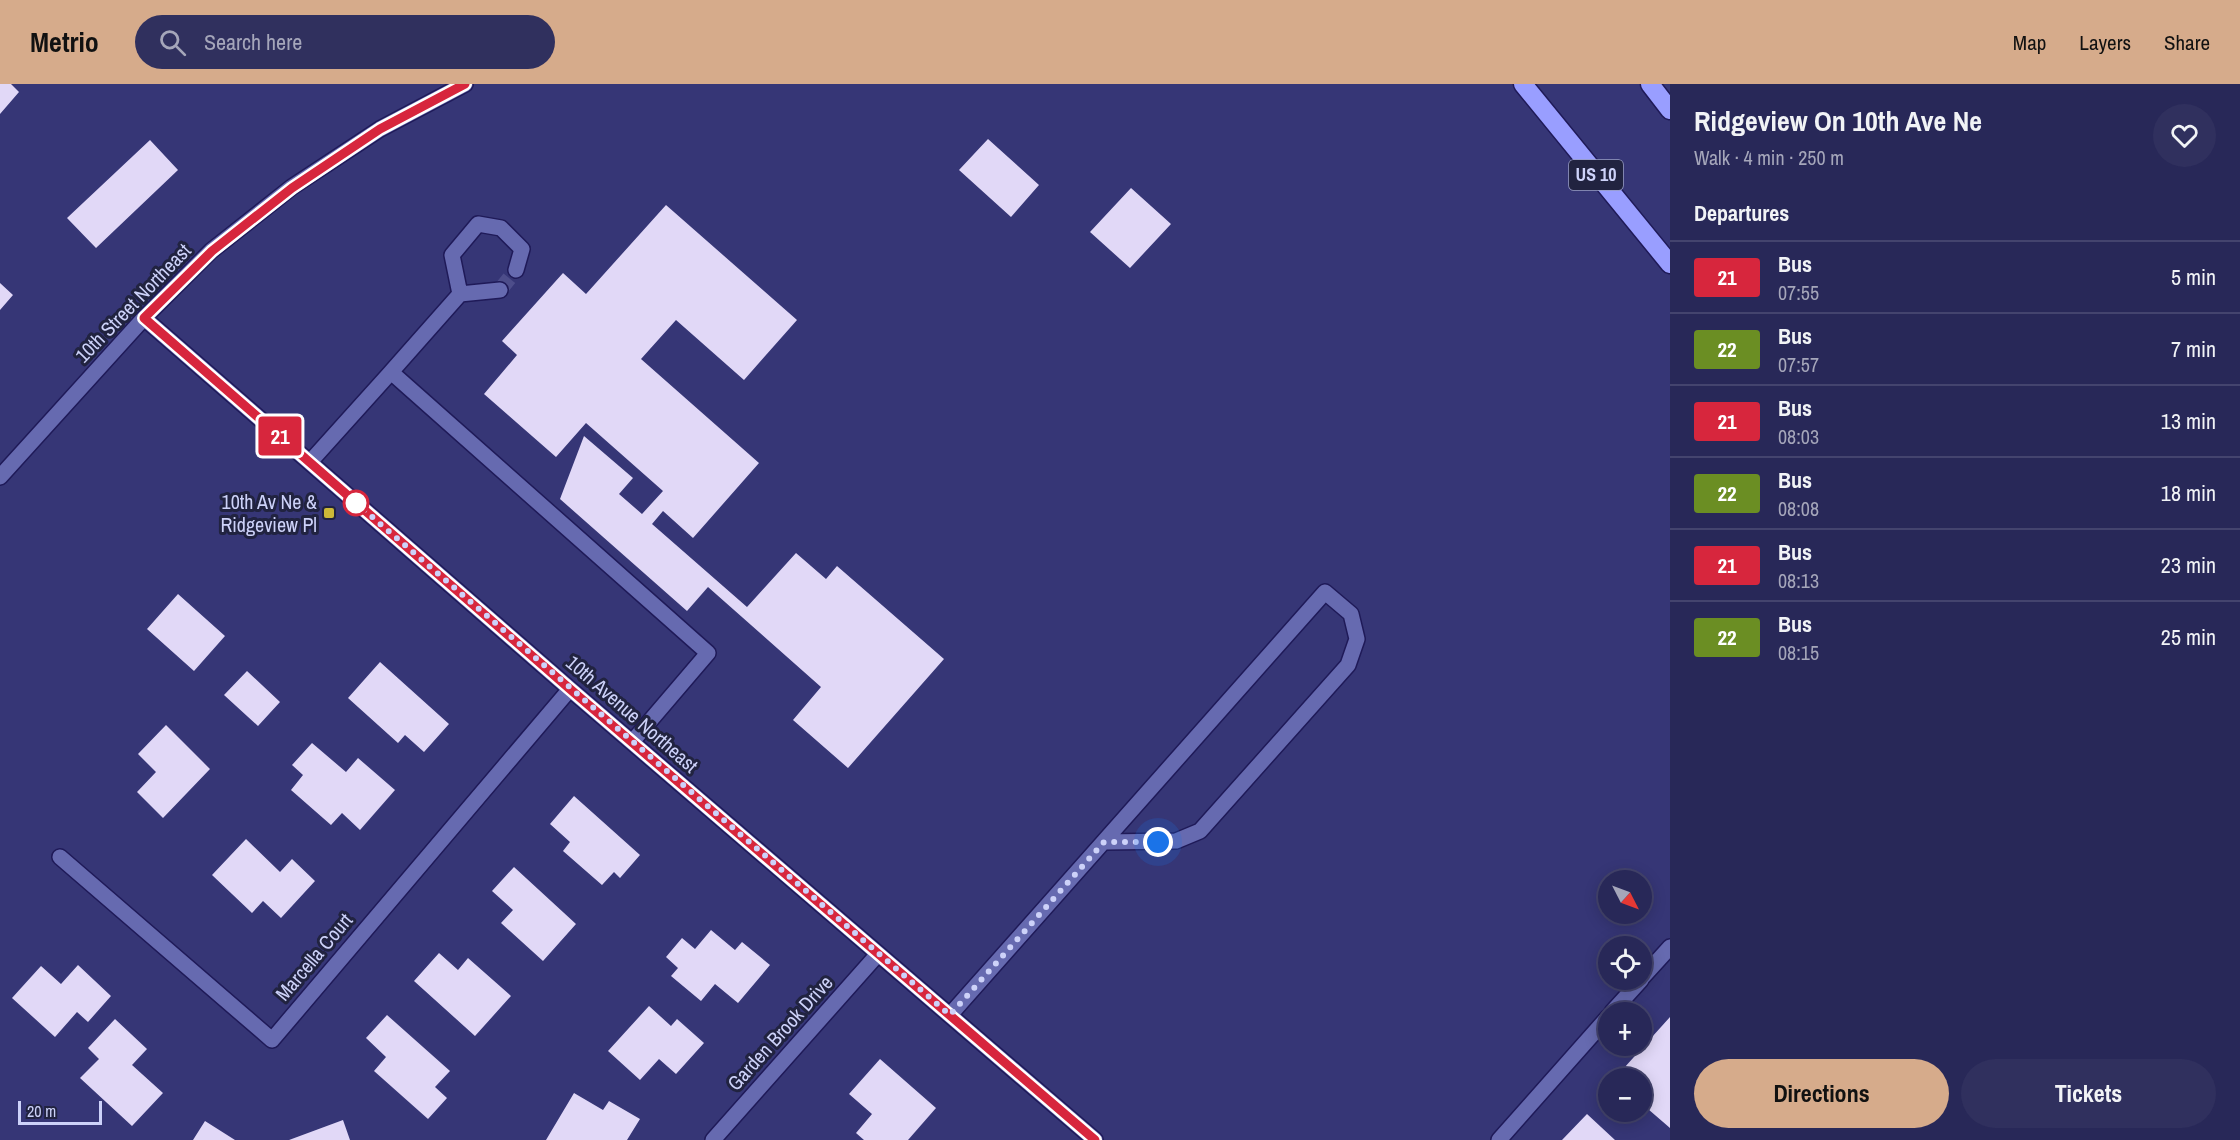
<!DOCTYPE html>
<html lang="en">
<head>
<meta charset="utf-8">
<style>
	body { margin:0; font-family:"Archivo Narrow",sans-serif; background:#30305e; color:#f1f3f6; height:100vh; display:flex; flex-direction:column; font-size:22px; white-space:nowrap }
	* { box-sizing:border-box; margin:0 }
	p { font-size:20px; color:#a5a6ba }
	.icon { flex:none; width:33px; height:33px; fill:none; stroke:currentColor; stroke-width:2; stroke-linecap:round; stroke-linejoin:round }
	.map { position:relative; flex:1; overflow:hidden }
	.details { display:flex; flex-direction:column; background:#282858; width:570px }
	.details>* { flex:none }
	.badge { padding:0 12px; border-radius:4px; font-size:21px; line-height:39px }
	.needle { width:39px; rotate:132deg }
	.controls { position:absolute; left:1598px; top:786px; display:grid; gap:12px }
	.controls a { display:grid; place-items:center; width:54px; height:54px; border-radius:50%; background:#282858; box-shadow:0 3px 15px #0003,0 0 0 2px #44446e; font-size:30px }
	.scale { position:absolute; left:18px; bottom:15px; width:84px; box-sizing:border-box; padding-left:6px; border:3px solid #cdd2f9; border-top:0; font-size:16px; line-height:21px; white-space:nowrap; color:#cdd2f9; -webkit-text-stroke:4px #212340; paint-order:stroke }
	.you { position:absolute; width:30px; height:30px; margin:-15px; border:4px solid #fff; border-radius:50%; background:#1a73e8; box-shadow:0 0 0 9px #1a73e833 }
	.map>.badge { position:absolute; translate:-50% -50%; box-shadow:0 0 0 3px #fff }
	h2 { padding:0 24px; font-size:22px; line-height:54px }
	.round { display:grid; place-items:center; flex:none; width:63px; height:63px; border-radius:32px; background:#30305e }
	.head { display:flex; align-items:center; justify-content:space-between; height:102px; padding:0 24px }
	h1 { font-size:28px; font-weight:700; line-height:45px }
	.cta { display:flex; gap:12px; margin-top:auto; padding:12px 24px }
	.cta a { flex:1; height:69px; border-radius:36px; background:#d6ab8b; color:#111; font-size:24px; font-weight:700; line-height:69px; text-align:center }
	.cta a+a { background:#30305e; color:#f1f3f6 }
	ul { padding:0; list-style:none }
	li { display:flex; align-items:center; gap:18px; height:72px; padding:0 24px; border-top:2px solid #44446e }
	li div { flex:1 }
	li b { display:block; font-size:22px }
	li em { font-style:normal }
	li .badge { min-width:66px; font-weight:700; text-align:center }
	header { display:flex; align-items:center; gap:36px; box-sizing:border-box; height:84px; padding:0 30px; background:#d6ab8b; color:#111 }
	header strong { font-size:28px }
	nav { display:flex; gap:33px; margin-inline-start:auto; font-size:21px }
	.search { width:420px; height:54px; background:#30305e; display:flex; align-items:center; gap:15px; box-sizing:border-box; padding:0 21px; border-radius:33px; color:#a5a6ba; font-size:22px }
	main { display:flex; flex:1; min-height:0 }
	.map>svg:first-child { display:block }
	.building { fill:#e1d8f7 }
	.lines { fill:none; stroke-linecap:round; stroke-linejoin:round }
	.minor-tunnel { stroke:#4d4d8a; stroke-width:15; stroke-dasharray:15 8; stroke-linecap:butt }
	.minor-casing { stroke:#1f1a58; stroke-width:18 }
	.highway-casing { stroke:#1f1a58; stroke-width:21 }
	.minor { stroke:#666ab0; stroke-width:15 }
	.highway { stroke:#999eff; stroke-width:18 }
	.line-casing { stroke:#fff; stroke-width:14 }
	.line { stroke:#d7263d; stroke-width:9 }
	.walk { stroke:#cdd2f9; stroke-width:6; stroke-dasharray:0 10.8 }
	.stop-dot { fill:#fff; stroke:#d7263d; stroke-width:3 }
	.poi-dot { fill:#cdb938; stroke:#212340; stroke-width:2 }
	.labels { text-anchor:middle; stroke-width:6; stroke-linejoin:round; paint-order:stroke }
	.shield { fill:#212340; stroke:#999ec2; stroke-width:1.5 }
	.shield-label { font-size:18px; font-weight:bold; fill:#cdd2f9 }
	.street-label { font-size:20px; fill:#cdd2f9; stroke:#212340 }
	.poi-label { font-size:20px; fill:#cdd2f9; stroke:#212340; text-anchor:end }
</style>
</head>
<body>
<header>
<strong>Metrio</strong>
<div class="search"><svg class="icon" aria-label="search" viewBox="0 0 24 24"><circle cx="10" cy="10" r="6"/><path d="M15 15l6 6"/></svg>Search here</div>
<nav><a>Map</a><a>Layers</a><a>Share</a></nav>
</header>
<main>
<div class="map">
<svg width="1670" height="1056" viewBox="0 0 1670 1056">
	<rect width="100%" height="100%" fill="#363676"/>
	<path class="building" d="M0,0h11l8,8 -19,22z
		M988,55l51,46 -28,32 -52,-47z
		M150,56l28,30 -82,78 -29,-30z
		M1131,104l40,36 -41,44 -40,-36z
		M666,121l131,115 -53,60 -68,-60 -35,39 118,104 -66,75 -30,-27 -11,13 95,83 49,-54 30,26 11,-13 107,93 -96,109 -55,-48 28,-33 -113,-100 -21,24 -127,-112 24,-63 49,42 -14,16 23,20 21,-23 -77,-68 -30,34 -72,-63 33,-39 -15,-14 61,-68 23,21z
		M0,199l13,12 -13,15z
		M178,510l47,42 -31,35 -47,-42z
		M380,578l69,62 -25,28 -19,-17 -7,8 -50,-45z
		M247,587l33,31 -22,24 -34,-31z
		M166,641l44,44 -47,49 -26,-26 19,-20 -18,-18z
		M312,659l34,29 12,-14 37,32 -35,40 -18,-17 -11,12 -40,-35 12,-15 -11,-10z
		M574,712l66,59 -20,23 -6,-6 -12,13 -39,-34 7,-9 -20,-18z
		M246,755l34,33 12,-13 23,22 -34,37 -18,-17 -11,12 -40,-38z
		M514,783l62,57 -33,37 -42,-38 12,-13 -21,-19z
		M711,846l24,20 7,-8 28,23 -32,38 -23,-19 -14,17 -30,-25 7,-8 -12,-11 16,-19 13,11z
		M439,869l19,17 10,-12 43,38 -36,40 -61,-55z
		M78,881l33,31 -23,26 -11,-10 -22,25 -43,-39 29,-32 20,18z
		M649,922l22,20 6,-7 27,24 -28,31 -17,-15 -19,21 -32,-29z
		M387,931l63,56 -15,16 12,11 -19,21 -54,-48 12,-14 -20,-19z
		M1670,933v111l-29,-25v-25h-26z
		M115,935l32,30 -15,16 31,28 -31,33 -52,-48 19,-19 -11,-11z
		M880,975l56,49 -28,32h-44l-8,-7 16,-19 -23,-20z
		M574,1009l29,17 6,-9 31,18 -13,21h-81z
		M1587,1030l28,26h-53z
		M343,1036l7,20h-61z
		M205,1037l30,19h-42z"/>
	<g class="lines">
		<path class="minor-tunnel" d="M500,206l16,-20"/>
		<g class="minor-casing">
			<path id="minor" d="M460,210l40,-4
				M144,234l426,371 525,451
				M391,288l69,-78 -8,-39 26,-31 23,4 21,21 -6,21
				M310,378l81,-90 317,281 -76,89
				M0,393l144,-159 67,-67 81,-64 88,-58 85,-45
				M60,773l212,183 298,-351
				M1641,895l29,-32
				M1612,928l29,-32
				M950,931l375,-423 26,22 6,25 -9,26 -148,166 -24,10 -72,1
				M713,1056l165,-186
				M1499,1056l109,-123"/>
		</g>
		<g class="highway-casing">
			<path id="highway" d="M1523,0l147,180
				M1650,0l20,26"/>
		</g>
		<use href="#minor" class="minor"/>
		<use href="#highway" class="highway"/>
	</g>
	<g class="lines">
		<g class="line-casing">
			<path id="line" d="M465,0l-85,45 -88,59 -80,63 -68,67 426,371 525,451"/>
		</g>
		<use href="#line" class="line"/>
		<path class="walk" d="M356,419l594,512 154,-173h54"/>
	</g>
	<circle class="stop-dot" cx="356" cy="419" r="12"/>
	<rect class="poi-dot" x="323" y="423" width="12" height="12" rx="3"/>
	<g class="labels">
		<rect class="shield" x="1569" y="76" width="54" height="30" rx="4.5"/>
		<g class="shield-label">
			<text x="1596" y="97">US 10</text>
		</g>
		<g class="street-label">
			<text transform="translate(133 219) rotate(-46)" y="7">10th Street Northeast</text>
			<text transform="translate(632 630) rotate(41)" y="7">10th Avenue Northeast</text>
			<text transform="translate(314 873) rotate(-50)" y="7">Marcella Court</text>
			<text transform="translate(780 949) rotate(-48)" y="7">Garden Brook Drive</text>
		</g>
		<g class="poi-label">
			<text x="317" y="425">10th Av Ne &amp;<tspan x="317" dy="23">Ridgeview Pl</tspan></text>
		</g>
	</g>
</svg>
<div class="controls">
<a><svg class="needle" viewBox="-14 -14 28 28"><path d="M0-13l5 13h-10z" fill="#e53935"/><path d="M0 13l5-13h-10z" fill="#a5a6ba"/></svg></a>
<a><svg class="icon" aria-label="locate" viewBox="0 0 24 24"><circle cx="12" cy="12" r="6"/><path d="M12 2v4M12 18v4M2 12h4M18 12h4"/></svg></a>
<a>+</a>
<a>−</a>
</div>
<div class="scale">20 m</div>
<div class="you" style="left:1158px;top:758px"></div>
<b class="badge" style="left:280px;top:352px;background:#d7263d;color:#fff">21</b>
</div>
<section class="details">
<div class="head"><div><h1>Ridgeview On 10th Ave Ne</h1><p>Walk · 4 min · 250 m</p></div><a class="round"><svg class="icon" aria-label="heart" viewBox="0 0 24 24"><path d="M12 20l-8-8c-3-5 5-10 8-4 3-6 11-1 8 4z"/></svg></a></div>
<h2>Departures</h2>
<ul>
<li><span class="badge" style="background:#d7263d;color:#fff">21</span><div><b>Bus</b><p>07:55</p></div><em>5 min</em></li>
<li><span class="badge" style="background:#6b8e23;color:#fff">22</span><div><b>Bus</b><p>07:57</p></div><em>7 min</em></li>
<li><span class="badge" style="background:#d7263d;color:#fff">21</span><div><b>Bus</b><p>08:03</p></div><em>13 min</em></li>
<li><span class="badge" style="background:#6b8e23;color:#fff">22</span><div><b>Bus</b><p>08:08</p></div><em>18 min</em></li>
<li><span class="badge" style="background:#d7263d;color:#fff">21</span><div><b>Bus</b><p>08:13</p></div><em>23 min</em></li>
<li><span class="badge" style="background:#6b8e23;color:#fff">22</span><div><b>Bus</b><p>08:15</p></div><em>25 min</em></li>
</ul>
<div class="cta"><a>Directions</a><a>Tickets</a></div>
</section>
</main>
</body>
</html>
